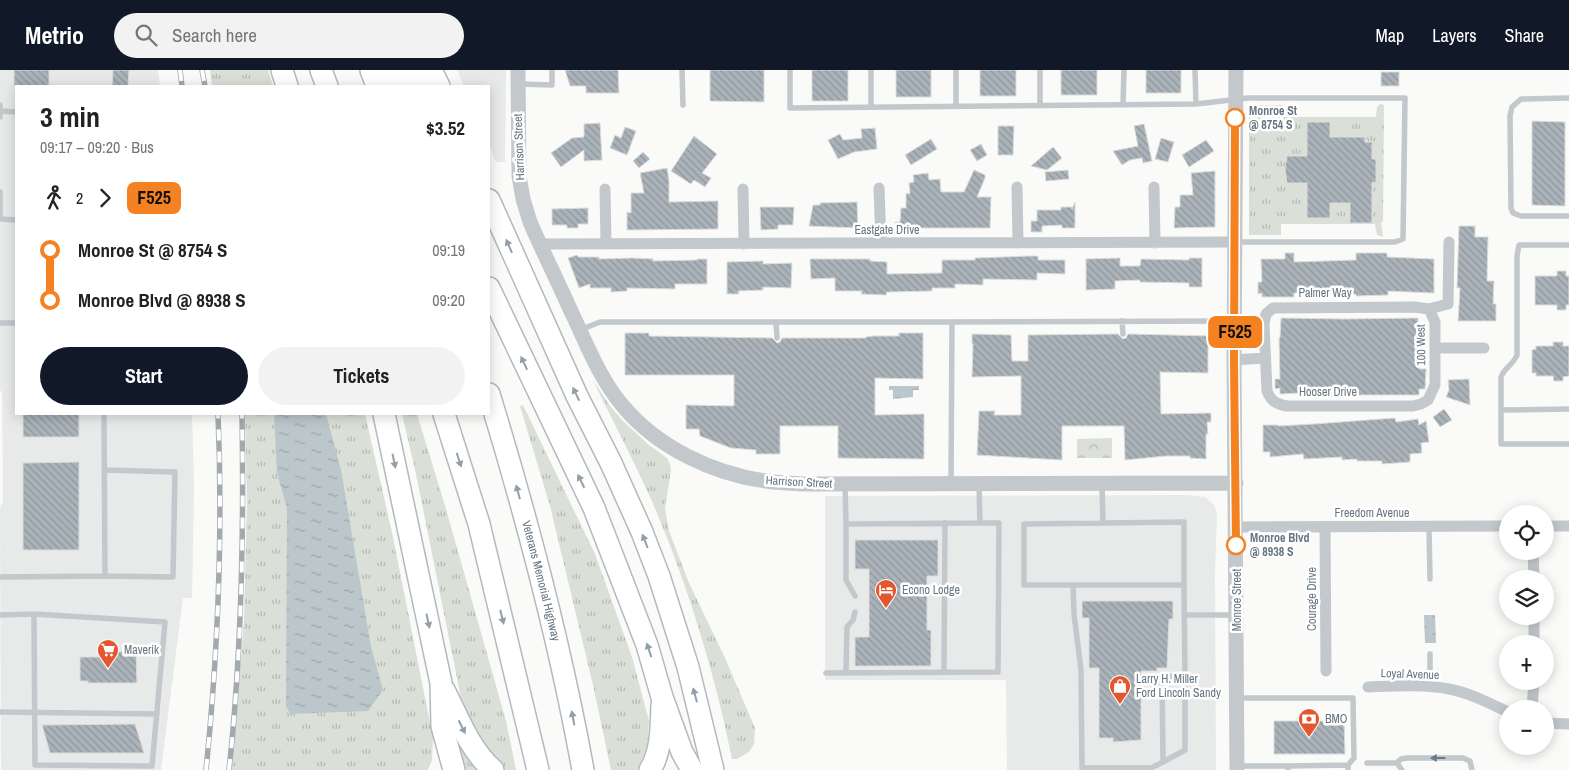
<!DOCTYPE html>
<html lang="en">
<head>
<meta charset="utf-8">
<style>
	body { margin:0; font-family:"Archivo Narrow",sans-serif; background:#f2f2f2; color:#222; height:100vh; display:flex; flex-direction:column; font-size:19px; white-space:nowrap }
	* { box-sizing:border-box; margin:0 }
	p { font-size:16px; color:#767676 }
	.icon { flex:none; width:28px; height:28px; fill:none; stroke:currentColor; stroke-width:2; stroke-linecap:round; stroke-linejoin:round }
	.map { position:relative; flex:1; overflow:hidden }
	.details { position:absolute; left:15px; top:15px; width:475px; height:330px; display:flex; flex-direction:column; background:#fff; border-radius:0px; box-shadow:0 2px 12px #0003 }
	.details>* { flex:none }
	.badge { padding:0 10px; border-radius:8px; font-size:18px; line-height:32px }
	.buttons { position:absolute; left:1499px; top:435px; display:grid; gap:10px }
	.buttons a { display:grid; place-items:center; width:55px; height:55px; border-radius:50%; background:#fff; box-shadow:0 2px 12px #0003; font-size:25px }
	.map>.badge { position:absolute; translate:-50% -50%; box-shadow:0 0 0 2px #fff }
	.legs { display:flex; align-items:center; gap:8px; height:55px; padding:0 25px; font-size:16px }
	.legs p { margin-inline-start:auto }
	.headline { display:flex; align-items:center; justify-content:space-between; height:85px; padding:0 25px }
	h1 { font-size:28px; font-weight:800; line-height:38px }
	.primary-button { display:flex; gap:10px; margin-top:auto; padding:10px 25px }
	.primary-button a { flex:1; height:58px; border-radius:30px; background:#111827; color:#fff; font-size:20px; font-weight:800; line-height:58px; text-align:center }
	.primary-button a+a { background:#f2f2f2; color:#222 }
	ul { padding:0 25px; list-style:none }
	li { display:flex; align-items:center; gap:18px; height:50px; font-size:19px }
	li i { display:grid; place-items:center; width:8px; height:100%; margin:0 6px; background:currentColor }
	li i::after { content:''; width:12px; height:12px; margin:-6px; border:4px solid; border-radius:50%; background:#fff }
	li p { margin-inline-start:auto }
	li:first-child i { background:linear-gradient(#0000 50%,currentColor 0) }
	li:last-child i { background:linear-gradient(currentColor 50%,#0000 0) }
	header { display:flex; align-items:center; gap:30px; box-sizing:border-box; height:70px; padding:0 25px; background:#111827; color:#fff }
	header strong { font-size:24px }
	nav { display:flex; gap:28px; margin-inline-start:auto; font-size:18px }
	.search { width:350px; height:45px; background:#f2f2f2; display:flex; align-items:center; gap:12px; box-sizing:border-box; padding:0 18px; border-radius:28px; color:#767676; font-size:19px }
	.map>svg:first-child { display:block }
	.built { fill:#e8e9e9 }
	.grass { fill:url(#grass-tufts); fill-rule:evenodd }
	.forest { fill:url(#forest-crowns) }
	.water { fill:url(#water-ripples) }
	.building { fill:url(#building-back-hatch); stroke:#dcdcda }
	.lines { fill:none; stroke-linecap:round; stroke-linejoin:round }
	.motorway-casing { stroke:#b4b9bd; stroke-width:24 }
	.service { stroke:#c3c8cc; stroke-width:5.5 }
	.minor { stroke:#c3c8cc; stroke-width:11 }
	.tertiary { stroke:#c3c8cc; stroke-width:15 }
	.motorway { stroke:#fff; stroke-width:21 }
	.rail-casing { stroke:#a2aab0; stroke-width:5.5 }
	.rail { stroke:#fff; stroke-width:4; stroke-dasharray:11; stroke-linecap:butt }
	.oneway { fill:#939fa8 }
	.oneway2 { fill:#6a7a87 }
	.line-1-casing { stroke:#fff; stroke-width:11 }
	.line-1 { stroke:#f58220; stroke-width:8 }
	.stop-1-dot { fill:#fff; stroke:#f58220; stroke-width:2.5 }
	.labels { text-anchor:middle; stroke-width:5; stroke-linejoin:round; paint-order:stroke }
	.stop-label { font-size:12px; font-weight:bold; fill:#657683; stroke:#fff; text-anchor:start }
	.street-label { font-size:12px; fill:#657683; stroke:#fff }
	.poi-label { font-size:12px; fill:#657683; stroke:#fff; text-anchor:start }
</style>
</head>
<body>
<header>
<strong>Metrio</strong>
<div class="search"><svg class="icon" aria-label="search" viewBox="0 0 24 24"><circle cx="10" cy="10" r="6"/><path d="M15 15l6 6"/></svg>Search here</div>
<nav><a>Map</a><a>Layers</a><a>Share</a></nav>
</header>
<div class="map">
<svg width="1569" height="700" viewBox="0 0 1569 700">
	<defs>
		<pattern id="grass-tufts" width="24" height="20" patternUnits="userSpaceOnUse" patternTransform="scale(1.25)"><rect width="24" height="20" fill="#dadfd7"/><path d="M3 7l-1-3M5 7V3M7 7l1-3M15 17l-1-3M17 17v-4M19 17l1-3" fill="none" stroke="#b4b9b4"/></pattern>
		<pattern id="forest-crowns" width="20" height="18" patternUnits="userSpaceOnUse" patternTransform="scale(1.25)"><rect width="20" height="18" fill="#dadfd7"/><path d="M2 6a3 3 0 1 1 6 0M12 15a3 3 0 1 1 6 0" fill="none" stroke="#b4b9b4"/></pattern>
		<pattern id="water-ripples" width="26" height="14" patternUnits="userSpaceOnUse" patternTransform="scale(1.25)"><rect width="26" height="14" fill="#bbc7cb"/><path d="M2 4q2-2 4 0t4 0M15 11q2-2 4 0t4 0" fill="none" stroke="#9ca6aa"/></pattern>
		<pattern id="building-back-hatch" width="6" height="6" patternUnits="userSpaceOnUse" patternTransform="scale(1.25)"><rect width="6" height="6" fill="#aab3b9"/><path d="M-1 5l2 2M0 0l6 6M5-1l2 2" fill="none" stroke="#8e969c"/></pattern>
	</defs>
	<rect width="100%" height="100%" fill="#fafaf8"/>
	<path class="built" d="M0,0h158l2,16h-144v328h176l2,72 -2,112h-9l-22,172h-160l-1,-261 3,-8 -1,-108 -2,-3z
		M457,0h49l-1,92h-9l-7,-17v-59h-25z
		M1187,425l18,2 9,8 3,7 -2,62 1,196h-209l-1,-90h-181v-184z"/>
	<path class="grass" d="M210,0h58l5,16h-61z
		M1380,34l4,1 -1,117h-2l2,15 -6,-2 -2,-11h-94v11h-32v-130h33v12h94l1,-10zM1307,52h23v15l42,5v17l4,1v22h-4v41h-22v-20h-20v15h-23z
		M593,310l17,26 12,14 27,25 18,13 3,6 1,6 -6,38 4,23 20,52 36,75 30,70 -1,16 -5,8 -12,7h-5c-17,-84 -42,-167 -75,-246 -19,-45 -43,-89 -64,-133z
		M523,335l72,149 37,103 17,64 -2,27 -10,22h-26l-18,-85 -43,-179 -30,-100z
		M245,344h120l28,123 40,201 -1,22 -4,10h-197l13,-149 3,-117z
		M402,344h15l29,95 60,212 10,49h-10l-8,-8 -21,-26 -15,-33 -46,-229z
		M454,664l24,36h-19z"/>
	<path class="forest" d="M1112,368v20h-35v-19z"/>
	<path class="water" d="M889,316h30v4h-6v7l-20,2v-9h-4z
		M274,344h52l15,56 30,177 12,43 -15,21 -78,3 -4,-8 1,-198 -10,-35z
		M1424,545h11l1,28h-11z"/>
	<path class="building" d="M14,0h35v16h-35z
		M113,0h16l-1,16h-16z
		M565,0h53l1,23h-33v-7h-16z
		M710,0h54v32l-54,-1z
		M812,0h36v31h-36z
		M896,0h35v27h-35z
		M980,0h36v26h-36z
		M1061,0h36v25h-36z
		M1146,0h35v23h-35z
		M1381,2h18v14h-18z
		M1532,51l33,1v84l-33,-1z
		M1307,52h23v15h35v5h7v17h4v24l-4,-1v41h-22v-20h-20v15h-23v-35h-20l-2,-14 2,-13h20z
		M600,53l2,37 -18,1v-11l-23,17 -10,-14 21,-15 12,-1v-13z
		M1144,54l8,37 -9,2 -1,-5 -12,2 -8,5 -9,-14 25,-5 -4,-20z
		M998,56h16l-1,29h-15z
		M625,57l11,4 -9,24 -17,-7 5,-13 6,3z
		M875,58l2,21 -23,3 -16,7 -10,-19 12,-6 3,6 19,-2 -1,-9z
		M694,66l23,18 -15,19 9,5 -6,9 -11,-7 -3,4 -20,-13z
		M1161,68l13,4 -6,20 -13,-3z
		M931,69l6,10 -26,16 -6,-10z
		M1206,70l8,11 -25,16 -7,-12z
		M981,74l6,11 -10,6 -7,-11z
		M1053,77l9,11 -15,12 -16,-4z
		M643,82l7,7 -11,9 -6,-7z
		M667,98l2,12v22l49,-1v28l-91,1v-18l4,1v-20h13l-4,-20z
		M974,100l11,5v3l-8,19h14l-1,31h-76v2h-7v3h-12v-11h5l1,-14h5v-15l4,1 -1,-11 5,-1 -1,-7 15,-2 1,7 11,-1 1,13h23z
		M1068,100l1,9 -23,2 -1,-9z
		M1215,101v56l-41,1 1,-21h5v-12h13l-2,-22z
		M857,132l1,26 -49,-2 4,-21h7v-2z
		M1075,132v26h-13v-3l-20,1v6h-11v-11h6v-11h24v-3h11v2z
		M760,137h34l-1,18h-15v4l-17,1z
		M588,138v16h-10v4h-11v-3h-15v-16z
		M1459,156h16v11h13l-1,44h7l-1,23h3v17h-38l2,-33h-3z
		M1285,183h9v9l62,-2v-7h31v4l47,2v34l-46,-2v4l-32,1v-2h-23v-2l-39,1v4h-32v-4l-4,1v-12h4l-1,-23h24z
		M577,185l1,2h21v2l33,-1 21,1v2l44,-1v-1h10v25h-32v5l-48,-1v3l-16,1v-4h-21v-4l-11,4 -11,-30z
		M1029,186h9v4h27v14l-28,-1v7l-54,-1v6l-28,-1v4h-23v3l-45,1 -1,3 -25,-1 1,-3h-27v-13l-24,1 -1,-20h60v2l17,1v12l55,-1v-13h33v-2z
		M1120,188v8h20l1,-7 48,1v-2h13v29h-13v-4l-49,-1v-2l-25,1v8l-29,1v-31z
		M763,191v3l29,-1 -1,25 -28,-1v3l-25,1 1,3h-12v-32z
		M1557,201h9v5h3v29h-3v5h-9v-5h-22v-29h22z
		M1281,248l64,1 73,-1v40l1,11h7l-1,20h-6v6h-64v2h-32v-2h-21l-1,-2 -21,1v-6l-5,1v-10h5l-1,-41h1z
		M625,263h24v3l123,2 5,5 3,-1 2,-4h84v-1l7,-1h26v-3h24v46l-48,-1v37l49,-1v45l-86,-1v-32h-58v28h-24v-4l-25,-2 -31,-12 -1,-7h-13v-24l48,1v-31h-109z
		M972,264l39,1 1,26h16v-26l90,-1 5,5 3,-1 2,-4 84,2v9h-4v28l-48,-1 1,42 50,-1v9h-4l1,12h-2v25l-16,-1v-2h-24l-41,4 -1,-34h-62v34l-85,-5 2,-44h16l-1,4h27v-39l-49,1 1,-33h-1z
		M1553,272h10v4h6v30l-6,1v4h-9l-1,-5h-17v-3h-4v-23l4,-1v-3h17z
		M1469,309l1,26 -24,-8 3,-7 -1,-10z
		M1444,339l8,11 -12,7 -7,-10z
		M23,344h56v23h-56z
		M1395,348l1,4 22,-3 1,6 7,-4 3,21 -8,1 1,10 -12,1v8l-28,2v-3h-25v-2l-15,1v-3l-38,2 -1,-5 -33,3v-5h-7v-27h15v1l36,-2z
		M79,392v88h-56v-87z
		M855,470h83v36h-11v54h4v36h-76v-29h14v-68h-14z
		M1082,531h91v18h-4l-2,49h-10v3h-16v69l-28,2v-4h-14v-70h-10v-50h-7z
		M136,581l1,32h-49v-2h-8v-24h20l-1,-5z
		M1274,651h70l1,33h-71z
		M135,654l9,29h-94l-8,-28z"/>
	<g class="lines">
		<g class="motorway-casing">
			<g id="motorway">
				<path d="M282,0l5,16"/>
				<path d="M321,0l6,16"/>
				<path d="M371,0l6,16"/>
				<path d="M392,0l7,16"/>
				<path d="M413,0l5,16"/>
				<path d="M431,0l8,16"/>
				<path d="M489,130l88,196 34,67 31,69 17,44 29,91 25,103"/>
				<path d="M489,218l105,220 53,137 15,52 20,55 10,18"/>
				<path id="s1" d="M489,324c38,124 71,249 94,376"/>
				<path d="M384,344l57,269 1,43 12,44"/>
				<path d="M444,344l35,110 59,246"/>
				<path d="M444,620c14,27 25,59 49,80"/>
				<path d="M650,700c12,-20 11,-43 12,-65"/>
			</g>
		</g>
		<path class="service" d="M682,0l1,35
			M790,0v38l406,-4 52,-6h157l-2,141 -8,3h-160
			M1040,0v35
			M1195,0l1,34
			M519,14l33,1v-15
			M1569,28l-48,1 -9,8 -2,9 1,92 2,5 8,3h48
			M0,35v12
			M1123,35l1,-35
			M956,36v-36
			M871,37v-37
			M1,41l15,1
			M0,122v27
			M1,149l15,1
			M1569,175h-50l-2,11v99c-3,9 -13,13 -16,22v67h68
			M1122,251l1,13
			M776,252l1,16
			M952,252l282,-1
			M0,253h16
			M580,260l20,-8h352l-1,162
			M1501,340l68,-1
			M105,400l70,2 -2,105 -68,-1
			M845,414l1,40 134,-1 -1,-39
			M1102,414l1,39
			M846,454v56l9,16
			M1429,456l1,53
			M0,507l105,-1 -1,-162
			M1073,515h111l1,92 -23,-1 1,86 -12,6h-69l-1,-98 -7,-56z
			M1073,515h-49v-61l160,-2v63
			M0,545l34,-1 1,151 117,1 13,-144 -131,-8
			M1184,545h51
			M1430,584v33
			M944,602l1,-149
			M826,603l172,-1 1,-149h-19
			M846,603l1,-46 6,-7 2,-8
			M1237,628h116l1,60 -6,7
			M0,642l157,2
			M1163,692l22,-12v-73
			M1367,693h30l5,7
			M1397,693l4,-4 6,-1h56l7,3 2,9
			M1238,696h50
			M1288,700v-4l60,-1v5"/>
		<path class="minor" d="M1017,117l1,56
			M1154,117l1,56
			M879,118l2,55
			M605,119l1,55
			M743,119l1,55
			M540,174l695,-2
			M1429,239l-15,-2 -141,1 -7,6 -2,10 3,67c4,10 9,13 20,15h126l8,-2 7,-4 7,-15v-63l-6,-13 19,-5 1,-62
			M1435,278h49
			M1234,290l30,-2
			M1545,456h24
			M1236,457l272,-1
			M1325,457l1,144
			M1533,481l1,28
			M1534,546v28
			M1368,617c27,-1 55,-3 81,2 21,4 40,14 59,23
			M1532,639l2,-28
			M1545,653l24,1"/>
		<path class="tertiary" d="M518,0l1,106 4,23 7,23c13,30 27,58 40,87 16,33 29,69 53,97 34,41 90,68 143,75 12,2 25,2 38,3l432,-1
			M1236,0l-2,290 3,410"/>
		<use href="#motorway" class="motorway"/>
		<g class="rail-casing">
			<path id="rail" d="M180,0l2,16
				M202,0l3,16
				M206,700c12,-118 17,-237 12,-356
				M229,700c13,-119 15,-237 13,-356"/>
		</g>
		<use href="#rail" class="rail"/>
	</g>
	<defs><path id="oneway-solid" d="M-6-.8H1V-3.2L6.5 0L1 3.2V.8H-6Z" transform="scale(1.25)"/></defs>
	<g class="oneway">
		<use href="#oneway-solid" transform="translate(509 176) rotate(-114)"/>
		<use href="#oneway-solid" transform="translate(524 293) rotate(-115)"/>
		<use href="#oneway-solid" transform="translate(576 324) rotate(-116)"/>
		<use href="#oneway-solid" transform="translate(459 390) rotate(72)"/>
		<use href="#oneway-solid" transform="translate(394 391) rotate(78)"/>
		<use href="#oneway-solid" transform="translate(581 411) rotate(-116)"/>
		<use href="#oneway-solid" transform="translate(518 422) rotate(-105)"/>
		<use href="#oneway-solid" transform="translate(645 471) rotate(-111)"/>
		<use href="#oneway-solid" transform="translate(502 547) rotate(76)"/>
		<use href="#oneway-solid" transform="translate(428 551) rotate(78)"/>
		<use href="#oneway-solid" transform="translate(649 580) rotate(-108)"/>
		<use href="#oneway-solid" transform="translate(695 625) rotate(-105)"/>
		<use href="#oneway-solid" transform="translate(573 648) rotate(-101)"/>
		<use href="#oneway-solid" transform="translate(462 657) rotate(64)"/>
	</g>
	<use class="oneway2" href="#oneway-solid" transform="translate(1438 688) rotate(180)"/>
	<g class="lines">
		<g class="line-1-casing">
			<path id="line-1" d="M1235,48l-1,242 2,185"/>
		</g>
		<use href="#line-1" class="line-1"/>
	</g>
	<defs>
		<g id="hotel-pin" transform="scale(1.125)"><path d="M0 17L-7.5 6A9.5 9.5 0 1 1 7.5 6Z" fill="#e4572e" stroke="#fff"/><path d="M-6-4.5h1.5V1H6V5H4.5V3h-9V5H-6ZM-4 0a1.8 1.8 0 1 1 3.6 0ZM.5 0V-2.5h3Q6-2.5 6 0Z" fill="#fff"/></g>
		<g id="supermarket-pin" transform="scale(1.125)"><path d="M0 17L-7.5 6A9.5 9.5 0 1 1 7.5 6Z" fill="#e4572e" stroke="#fff"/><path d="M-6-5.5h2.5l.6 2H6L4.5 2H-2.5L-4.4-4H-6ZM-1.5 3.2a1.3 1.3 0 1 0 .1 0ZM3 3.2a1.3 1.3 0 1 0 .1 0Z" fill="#fff"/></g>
		<g id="shop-pin" transform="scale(1.125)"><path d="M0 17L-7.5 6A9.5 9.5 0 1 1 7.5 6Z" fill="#e4572e" stroke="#fff"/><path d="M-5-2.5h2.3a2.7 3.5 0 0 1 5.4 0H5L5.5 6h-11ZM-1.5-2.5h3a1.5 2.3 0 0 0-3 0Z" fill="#fff"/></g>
		<g id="bank-pin" transform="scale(1.125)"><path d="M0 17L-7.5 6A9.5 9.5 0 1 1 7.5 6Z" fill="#e4572e" stroke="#fff"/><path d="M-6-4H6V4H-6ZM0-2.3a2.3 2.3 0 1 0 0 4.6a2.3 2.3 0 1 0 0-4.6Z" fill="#fff"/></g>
	</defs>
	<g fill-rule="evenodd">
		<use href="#hotel-pin" x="886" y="520"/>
		<use href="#supermarket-pin" x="108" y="580"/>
		<use href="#shop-pin" x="1120" y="616"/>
		<use href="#bank-pin" x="1309" y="649"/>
	</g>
	<g class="stop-1-dot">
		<circle cx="1235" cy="48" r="9"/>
		<circle cx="1236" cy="475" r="9"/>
	</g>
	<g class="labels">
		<g class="stop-label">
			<text x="1249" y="45">Monroe St<tspan x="1249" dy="14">@ 8754 S</tspan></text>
			<text x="1250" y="472">Monroe Blvd<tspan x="1250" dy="14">@ 8938 S</tspan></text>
		</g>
		<g class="street-label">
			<text transform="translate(519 77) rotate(-92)" y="4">Harrison Street</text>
			<text x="887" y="164">Eastgate Drive</text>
			<text x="1325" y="227">Palmer Way</text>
			<text transform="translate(1421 275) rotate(-91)" y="4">100 West</text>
			<text x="1328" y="326">Hooser Drive</text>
			<text transform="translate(799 412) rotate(3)" y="4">Harrison Street</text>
			<text x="1372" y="447">Freedom Avenue</text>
			<text dy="4" stroke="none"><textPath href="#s1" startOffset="194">Veterans Memorial Highway</textPath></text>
			<text transform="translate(1312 529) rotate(-90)" y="4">Courage Drive</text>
			<text transform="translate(1237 530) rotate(-90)" y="4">Monroe Street</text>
			<text transform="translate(1410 604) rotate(2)" y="4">Loyal Avenue</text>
		</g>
		<g class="poi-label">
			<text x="902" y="524">Econo Lodge</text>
			<text x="124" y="584">Maverik</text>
			<text x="1136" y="613">Larry H. Miller<tspan x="1136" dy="14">Ford Lincoln Sandy</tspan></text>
			<text x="1325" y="653">BMO</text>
		</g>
	</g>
</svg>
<div class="buttons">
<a><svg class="icon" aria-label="locate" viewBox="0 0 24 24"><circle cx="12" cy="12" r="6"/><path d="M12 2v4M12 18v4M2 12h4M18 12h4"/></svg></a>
<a><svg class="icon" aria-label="layers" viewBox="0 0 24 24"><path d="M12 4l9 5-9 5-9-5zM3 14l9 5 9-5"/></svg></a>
<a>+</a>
<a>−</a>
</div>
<b class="badge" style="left:1235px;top:262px;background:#f58220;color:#111">F525</b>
<section class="details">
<div class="headline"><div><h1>3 min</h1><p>09:17 – 09:20 · Bus</p></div><b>$3.52</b></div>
<div class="legs"><svg class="icon" aria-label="walk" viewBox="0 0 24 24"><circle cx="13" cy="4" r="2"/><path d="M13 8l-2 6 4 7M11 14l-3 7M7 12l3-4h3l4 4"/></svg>2<svg class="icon" aria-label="forward" viewBox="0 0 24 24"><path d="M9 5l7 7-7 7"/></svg><b class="badge" style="background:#f58220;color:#111">F525</b></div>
<ul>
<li><i style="color:#f58220"></i><b>Monroe St @ 8754 S</b><p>09:19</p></li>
<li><i style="color:#f58220"></i><b>Monroe Blvd @ 8938 S</b><p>09:20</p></li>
</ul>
<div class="primary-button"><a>Start</a><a>Tickets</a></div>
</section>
</div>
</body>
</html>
